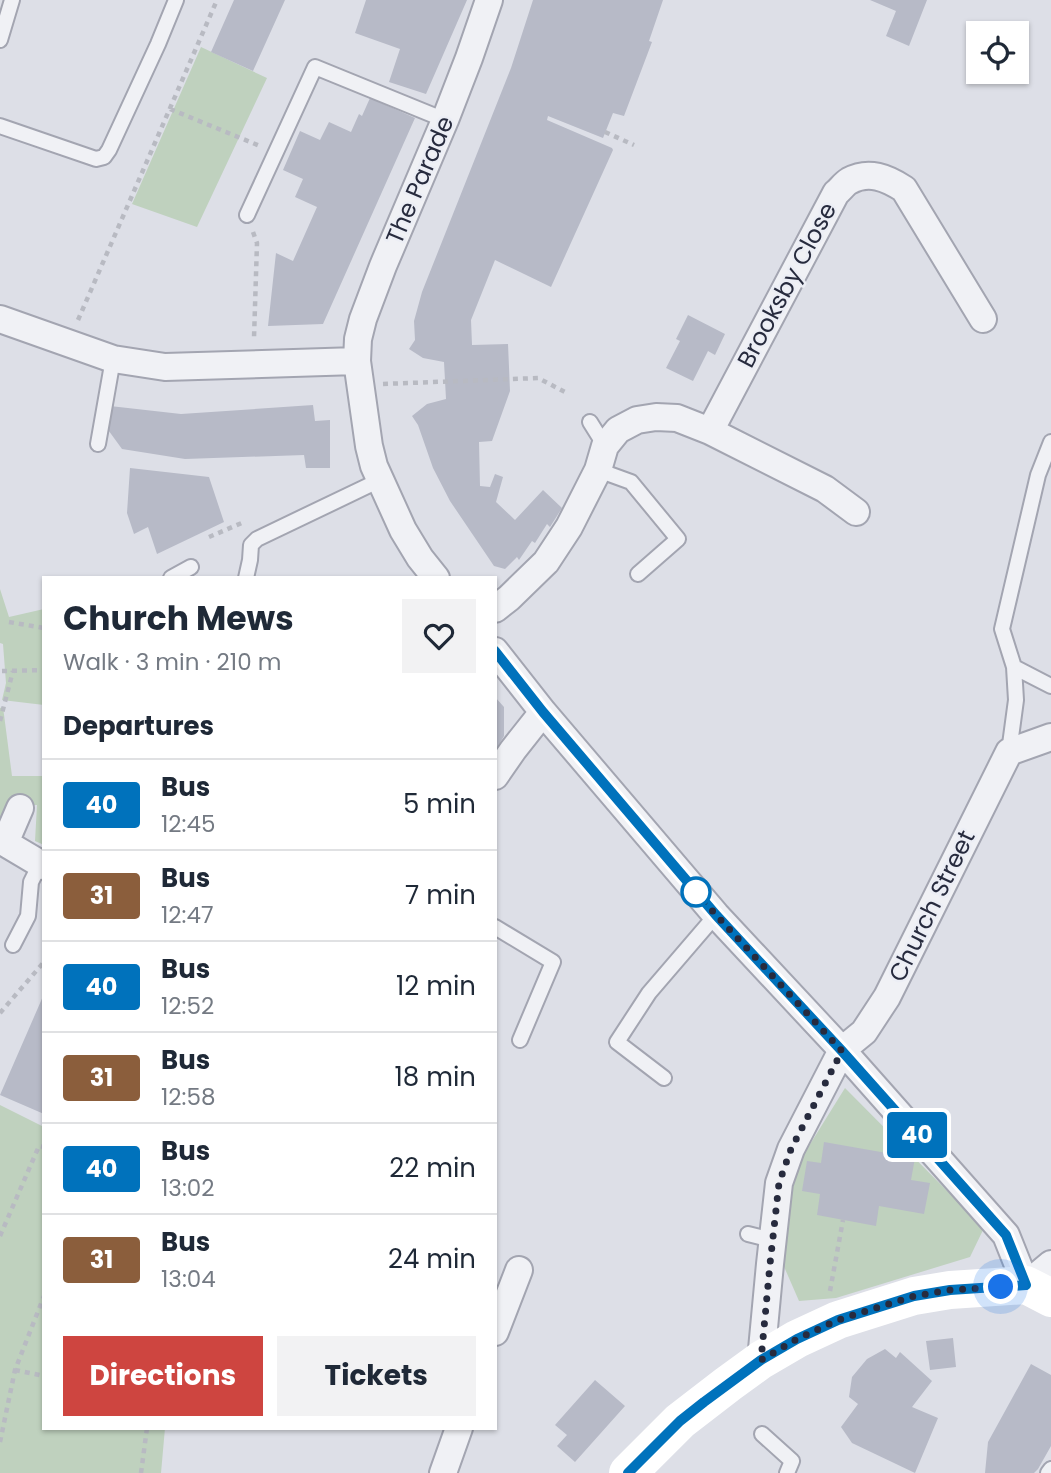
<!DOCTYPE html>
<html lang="en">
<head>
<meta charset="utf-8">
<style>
	body { margin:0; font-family:Poppins,sans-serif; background:#f2f2f3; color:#1f2937; height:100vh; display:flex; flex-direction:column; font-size:26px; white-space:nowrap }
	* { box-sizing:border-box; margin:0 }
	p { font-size:23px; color:#747a83 }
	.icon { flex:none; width:38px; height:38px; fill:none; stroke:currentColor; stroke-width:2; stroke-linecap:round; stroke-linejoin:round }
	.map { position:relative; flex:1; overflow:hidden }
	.side { position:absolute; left:42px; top:576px; width:455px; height:854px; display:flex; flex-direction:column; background:#fff; border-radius:0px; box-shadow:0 2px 5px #0004 }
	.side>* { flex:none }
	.badge { padding:0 14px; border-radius:5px; font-size:24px; line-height:46px }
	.buttons { position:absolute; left:966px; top:21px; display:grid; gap:14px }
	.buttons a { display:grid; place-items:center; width:63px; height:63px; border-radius:0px; background:#fff; box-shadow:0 2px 5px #0004; font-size:35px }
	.you { position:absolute; width:35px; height:35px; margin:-18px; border:5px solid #fff; border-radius:50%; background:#1a73e8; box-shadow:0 0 0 10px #1a73e833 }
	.map>.badge { position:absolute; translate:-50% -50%; box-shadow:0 0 0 4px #fff }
	h2 { padding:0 21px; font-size:26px; line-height:63px }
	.round { display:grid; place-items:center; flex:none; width:74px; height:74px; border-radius:0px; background:#f2f2f3 }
	.summary { display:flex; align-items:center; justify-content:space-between; height:119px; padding:0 21px }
	h1 { font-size:33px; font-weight:700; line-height:52px }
	.cta { display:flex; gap:14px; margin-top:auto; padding:14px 21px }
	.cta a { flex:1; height:80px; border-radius:0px; background:#ce4540; color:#fff; font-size:28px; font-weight:700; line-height:80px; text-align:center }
	.cta a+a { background:#f2f2f3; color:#1f2937 }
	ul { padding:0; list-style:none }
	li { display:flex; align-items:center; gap:21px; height:91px; padding:0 21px; border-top:2px solid #e0e1e3 }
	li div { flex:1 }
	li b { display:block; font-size:26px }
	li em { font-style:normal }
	li .badge { min-width:77px; font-weight:700; text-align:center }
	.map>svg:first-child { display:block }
	.green { fill:#bfd1be }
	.building { fill:#b7bac7 }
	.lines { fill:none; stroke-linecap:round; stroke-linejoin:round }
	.lane-casing { stroke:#a3a5b1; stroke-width:18 }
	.street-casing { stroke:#a3a5b1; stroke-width:30 }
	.path { stroke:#b8bac2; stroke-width:4.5; stroke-dasharray:5 5; stroke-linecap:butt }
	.lane { stroke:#f0f1f5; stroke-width:14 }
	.street { stroke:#f0f1f5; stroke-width:26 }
	.secondary { stroke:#fff; stroke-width:38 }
	.line-casing { stroke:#fff; stroke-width:16 }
	.line { stroke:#0072bc; stroke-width:10 }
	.walk { stroke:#272b3e; stroke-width:7; stroke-dasharray:0 12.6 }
	.stop-dot { fill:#fff; stroke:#0072bc; stroke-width:3.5 }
	.labels { text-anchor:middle; stroke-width:5; stroke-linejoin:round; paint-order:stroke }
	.street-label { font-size:24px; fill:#272b3e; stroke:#eceef5 }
</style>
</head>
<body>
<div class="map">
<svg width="1051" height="1473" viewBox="0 0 1051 1473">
	<rect width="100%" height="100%" fill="#dddfe7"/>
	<path class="green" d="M201,47l66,31 -70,149 -65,-23z
		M0,589l9,28 35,-8v96l-42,-5 4,-17 -3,-39 -3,-1z
		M3,707l9,69h32v69l-9,-4 2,-36 -23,1 -14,11v-109z
		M845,1088l139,140 -14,29 -134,41 -37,3 -17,-39 12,-92z
		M0,1105l44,22v301h121l-4,45h-161z"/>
	<path class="building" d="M234,0h51l-32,71 -42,-19z
		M366,0h101l-41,94 -37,-12 11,-33 -45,-16z
		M533,0h130l-14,41 3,1 -28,74 -11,-3 -10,25 -55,-22 -1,4 65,28 1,2 -62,137 -56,-27 -24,60 1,25 36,-1 2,47 -18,50 -13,1 1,44 10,1 5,-13 8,3 -7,25 19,18 28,-30 19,18 -12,19 -3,-3 -12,19 -3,-2 -13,19 -2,-3 -12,12 -11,-3 -44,-65 -17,-33 -15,-43 -6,-9 15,-12 19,-5 -2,-37 -21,-4 -14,-9 6,-9 -1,-19 8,-29 89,-224z
		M870,0h57l-18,46 -23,-10 10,-25z
		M370,98l45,20 -92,206 -55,2 8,-73 17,8 24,-54 -22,-10 8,-18 -20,-9 17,-39 20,9 9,-18 22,10 8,-18 3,2z
		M688,315l37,19 -10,21 -7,-4 -15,30 -27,-13 14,-27 -4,-2z
		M313,405l2,16 15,-1v48h-24l-2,-13 -119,4 -63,-10 -16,-22 4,-21 71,8z
		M130,468l79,9 15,45 -67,32 -9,-27 -14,7 -7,-21z
		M495,697l9,10v29l-9,15z
		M44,994v120l-44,-19z
		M824,1142l91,16 -4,22 19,3 -6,31 -45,-8 -3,20 -59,-11 3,-21 -18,-3 5,-30 14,2z
		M953,1338l3,29 -26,3 -4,-29z
		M885,1349l11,9 4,-6 32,29 -20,26 26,11 -23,55 -63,-30 -11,-16 17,-23 -9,-7 3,-20 15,-18z
		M1031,1364l20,11v71l-13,23 -4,4h-49l3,-31z
		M595,1380l30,26 -50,56 -18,-16 10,-11 -12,-10z"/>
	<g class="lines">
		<g class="lane-casing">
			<path id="lane" d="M0,40l12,-40
				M0,126l96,33 8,-2 5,-7 49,-106 18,-44
				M247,215l68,-148 130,53
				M590,422l15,24
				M98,444l15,-85
				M598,470l33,12 47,57 -40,35
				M171,578l20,-11
				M246,578l4,-18 1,-15 6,-6 123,-59
				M1014,667l37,19
				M1009,752l7,-52 -2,-33 -12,-38 36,-154 13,-33
				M495,927l58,35 -33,78
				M13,945l15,-29 3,-34 9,-18
				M664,1078l-47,-36 32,-49 67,-78
				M748,1234l24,6
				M762,1434l30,27 -5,12
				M1048,1473l3,-4"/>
		</g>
		<g class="street-casing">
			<path id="street" d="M0,319l113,40 52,8 192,-6
				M710,431l126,-238c4,-3 8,-9 13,-12 20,-11 38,-3 55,8l79,130
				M436,578l-16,-20 -17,-28 -29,-64 -5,-20 -12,-85 1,-22 5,-20 20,-53 62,-146 24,-62 20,-58
				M495,609l14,-11 37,-36 23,-35 29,-57 7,-24 13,-16 19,-10 19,-3 21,1 33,13 115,58 31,23
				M495,651l48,61 173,203 126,135 164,185 20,50 25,-21
				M495,776l18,-26 30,-38
				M0,840l44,26
				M5,843l15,-35
				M495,1332l24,-62
				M761,1360l9,-96 9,-81 12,-34 51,-99 22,-18 23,-35 122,-245 42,-15
				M443,1473l16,-45"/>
		</g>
		<path class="path" d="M170,109l90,37
			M605,132l29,13
			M253,232l4,11 -3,95
			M78,320l139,-320
			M383,384l155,-6 27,14
			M209,537l35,-15
			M9,622l35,6
			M2,671l42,-1
			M0,721l13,-50
			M0,1013l44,-51
			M0,1236l39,-90 5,1
			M830,1291l13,-71
			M15,1370l29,6
			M0,1442l15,-72 29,-74
			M141,1473l6,-45"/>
		<use href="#lane" class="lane"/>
		<use href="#street" class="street"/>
		<path class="secondary" d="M628,1473l52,-52 48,-37 33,-24 36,-21 41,-19 76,-24 36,-6 76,-5 25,13"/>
	</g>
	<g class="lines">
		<g class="line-casing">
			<path id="line" d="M495,651l48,61 173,203 126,136 164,184 20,50 -76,5 -36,6 -76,24 -41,19 -36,21 -57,42 -24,19 -52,52"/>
		</g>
		<use href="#line" class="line"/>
		<path class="walk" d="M696,892l20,23 126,136 -51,98 -12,34 -9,81 -9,96 36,-21 41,-19 76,-24 36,-6 51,-3"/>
	</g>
	<circle class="stop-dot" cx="696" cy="892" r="14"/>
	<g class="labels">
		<g class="street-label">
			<text transform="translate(420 180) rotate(-67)" y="8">The Parade</text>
			<text transform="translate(787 285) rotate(-62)" y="8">Brooksby Close</text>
			<text transform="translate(932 906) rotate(-64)" y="8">Church Street</text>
		</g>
	</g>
</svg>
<div class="buttons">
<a><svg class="icon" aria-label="locate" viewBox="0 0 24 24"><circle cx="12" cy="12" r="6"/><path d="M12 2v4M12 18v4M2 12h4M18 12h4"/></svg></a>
</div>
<div class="you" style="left:1001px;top:1287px"></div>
<b class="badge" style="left:917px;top:1135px;background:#0072bc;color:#fff">40</b>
<section class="side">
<div class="summary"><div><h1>Church Mews</h1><p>Walk · 3 min · 210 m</p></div><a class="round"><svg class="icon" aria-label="heart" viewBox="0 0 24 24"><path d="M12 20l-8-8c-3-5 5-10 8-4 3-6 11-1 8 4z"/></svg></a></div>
<h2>Departures</h2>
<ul>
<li><span class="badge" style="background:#0072bc;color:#fff">40</span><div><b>Bus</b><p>12:45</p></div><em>5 min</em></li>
<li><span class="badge" style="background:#8b5e3c;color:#fff">31</span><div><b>Bus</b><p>12:47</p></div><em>7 min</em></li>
<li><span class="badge" style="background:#0072bc;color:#fff">40</span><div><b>Bus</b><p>12:52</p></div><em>12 min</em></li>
<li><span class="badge" style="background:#8b5e3c;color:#fff">31</span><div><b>Bus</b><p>12:58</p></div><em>18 min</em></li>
<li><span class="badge" style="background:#0072bc;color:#fff">40</span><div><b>Bus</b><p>13:02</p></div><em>22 min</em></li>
<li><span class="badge" style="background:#8b5e3c;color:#fff">31</span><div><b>Bus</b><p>13:04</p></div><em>24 min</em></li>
</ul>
<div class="cta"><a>Directions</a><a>Tickets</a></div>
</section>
</div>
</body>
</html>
